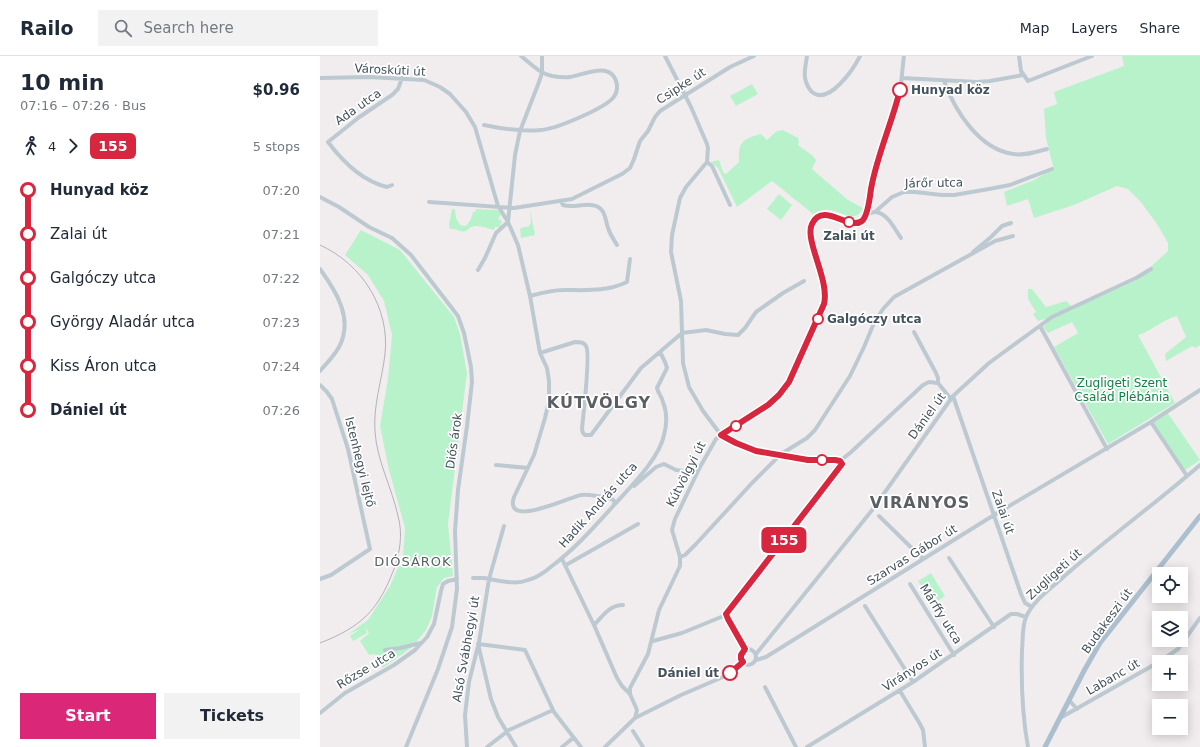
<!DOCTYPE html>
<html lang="en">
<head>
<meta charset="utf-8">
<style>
	body { margin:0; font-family:"DejaVu Sans",sans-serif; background:#f2f2f3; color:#1f2937; height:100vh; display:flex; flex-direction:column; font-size:15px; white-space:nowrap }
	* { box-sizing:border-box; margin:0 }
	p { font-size:13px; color:#747a83 }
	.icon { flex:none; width:22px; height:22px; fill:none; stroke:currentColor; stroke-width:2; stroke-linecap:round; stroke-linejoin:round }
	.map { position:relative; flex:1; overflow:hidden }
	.panel { display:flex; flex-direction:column; background:#fff; width:320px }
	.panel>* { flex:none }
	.badge { padding:0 8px; border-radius:6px; font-size:14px; line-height:26px }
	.fabs { position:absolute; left:832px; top:511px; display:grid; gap:8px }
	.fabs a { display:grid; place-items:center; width:36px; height:36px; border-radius:0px; background:#fff; box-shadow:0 2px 10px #0003; font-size:20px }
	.map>.badge { position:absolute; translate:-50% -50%; box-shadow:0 0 0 2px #fff }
	.legs { display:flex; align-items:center; gap:6px; height:44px; padding:0 20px; font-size:13px }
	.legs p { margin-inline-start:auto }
	.head { display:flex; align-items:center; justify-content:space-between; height:68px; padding:0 20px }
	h1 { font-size:22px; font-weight:700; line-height:30px }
	.button { display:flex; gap:8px; margin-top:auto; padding:8px 20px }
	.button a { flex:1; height:46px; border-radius:0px; background:#db2777; color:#fff; font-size:16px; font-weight:700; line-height:46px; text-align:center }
	.button a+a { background:#f2f2f3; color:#1f2937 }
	ul { padding:0 20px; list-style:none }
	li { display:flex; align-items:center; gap:14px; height:44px; font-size:15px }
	li i { display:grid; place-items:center; width:6px; height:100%; margin:0 5px; background:currentColor }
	li i::after { content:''; width:10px; height:10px; margin:-5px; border:3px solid; border-radius:50%; background:#fff }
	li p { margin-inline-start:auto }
	li:first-child i { background:linear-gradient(#0000 50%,currentColor 0) }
	li:last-child i { background:linear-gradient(currentColor 50%,#0000 0) }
	header { display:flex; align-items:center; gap:24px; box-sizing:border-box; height:56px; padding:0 20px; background:#fff; border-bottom:1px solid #e0e1e3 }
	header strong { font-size:19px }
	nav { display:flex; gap:22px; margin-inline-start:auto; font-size:14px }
	.search { width:280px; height:36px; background:#f2f2f3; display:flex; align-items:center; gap:10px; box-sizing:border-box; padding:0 14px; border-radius:0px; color:#747a83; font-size:15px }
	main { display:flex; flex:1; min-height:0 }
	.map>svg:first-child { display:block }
	.green { fill:#b8f2cb }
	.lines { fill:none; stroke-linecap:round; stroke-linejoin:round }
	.minor { stroke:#bdc9d1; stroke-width:4 }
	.major { stroke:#abbfcf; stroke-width:5 }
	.tram { stroke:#afb3b9; stroke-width:1 }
	.line-1-casing { stroke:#fff; stroke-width:9 }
	.line-1 { stroke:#d7263d; stroke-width:6 }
	.stop-1-dot { fill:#fff; stroke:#d7263d; stroke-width:2 }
	.labels { text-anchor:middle; stroke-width:3.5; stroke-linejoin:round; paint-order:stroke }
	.street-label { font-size:12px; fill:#44525d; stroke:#fff }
	.stop-label { font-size:12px; font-weight:bold; fill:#44525d; stroke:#fff; text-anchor:start }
	.park-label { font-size:12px; fill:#108343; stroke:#fff }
	.neighbourhood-label { font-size:13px; letter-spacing:1px; fill:#5a5f63; stroke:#fff }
	.district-label { font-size:16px; font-weight:bold; letter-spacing:1px; fill:#5a5f63; stroke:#fff }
</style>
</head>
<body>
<header>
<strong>Railo</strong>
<div class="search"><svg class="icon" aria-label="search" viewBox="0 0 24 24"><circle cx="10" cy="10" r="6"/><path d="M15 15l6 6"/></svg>Search here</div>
<nav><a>Map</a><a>Layers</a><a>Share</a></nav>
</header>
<main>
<section class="panel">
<div class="head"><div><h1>10 min</h1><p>07:16 – 07:26 · Bus</p></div><b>$0.96</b></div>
<div class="legs"><svg class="icon" aria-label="walk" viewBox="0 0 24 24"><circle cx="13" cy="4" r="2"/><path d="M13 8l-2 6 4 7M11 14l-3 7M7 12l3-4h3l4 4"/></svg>4<svg class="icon" aria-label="forward" viewBox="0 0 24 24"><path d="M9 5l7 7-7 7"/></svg><b class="badge" style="background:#d7263d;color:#fff">155</b><p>5 stops</p></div>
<ul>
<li><i style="color:#d7263d"></i><b>Hunyad köz</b><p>07:20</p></li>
<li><i style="color:#d7263d"></i><span>Zalai út</span><p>07:21</p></li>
<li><i style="color:#d7263d"></i><span>Galgóczy utca</span><p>07:22</p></li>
<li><i style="color:#d7263d"></i><span>György Aladár utca</span><p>07:23</p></li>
<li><i style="color:#d7263d"></i><span>Kiss Áron utca</span><p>07:24</p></li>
<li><i style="color:#d7263d"></i><b>Dániel út</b><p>07:26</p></li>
</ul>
<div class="button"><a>Start</a><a>Tickets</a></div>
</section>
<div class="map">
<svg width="880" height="691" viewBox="0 0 880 691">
	<rect width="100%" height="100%" fill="#f1edee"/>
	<path class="green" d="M802,0h78v289l-4,3 -4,-2 -26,15 -1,-7 21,-17 -9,-21c-15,4 -25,15 -39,19l37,68 -67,41 -54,-97 24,-14 -6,-11 -24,11 -5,-6 4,-4 -2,-4 -7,2 -5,-7 3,-2 -8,-13v-10h4l14,18 20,-6 8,7 61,-27 33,-30v-8l-11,-19 -17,-23 -12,-12 -11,-3 -43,19 -40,13 -6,-19 -21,7 -3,-14 30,-12 14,-8 6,-2 -8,-32 -2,-29 13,-5 -3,-12 70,-26z
		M432,28l6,10 -22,12 -6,-10z
		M463,74l15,8 1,4 -1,3 15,11 3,4 -4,9 36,31 15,8c-10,22 -29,-9 -50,6l-41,-33 -35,26 -19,-39 -7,-6 8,-2 4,12 2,2 2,-1 12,-11c-1,-20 3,-23 22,-28l6,6 10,-9z
		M459,138l13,11 -11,15 -14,-11z
		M132,153h3l1,9 4,7 6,1 5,-7 2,-7 3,-1v-2l22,1 3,4 -3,5 4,2 -2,6h-5l-1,3c-10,-3 -21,-8 -28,1 -7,2 -10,-3 -16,-2l-1,-4z
		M210,153l5,26 -14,3 -1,-9 1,-1 8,-2 2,-3z
		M41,174l39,20 54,67 6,17 7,39 -19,151 5,52 -9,2 -7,9 -5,29 -6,14 -14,17 -29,21 -8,-14 -6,1 -9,-14 9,-8 -4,-6 2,6 -14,8 -3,-5 10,-7 -13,6 21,-15 22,-34 13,-30 2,-28 -16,-58 -9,-44 8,-48 4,-43 -8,-34 -16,-26 -23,-20z
		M847,356l33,48 -16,11 -33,-49z
		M611,517l14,23 -12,8 -15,-23z"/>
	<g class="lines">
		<path class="minor" d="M345,0l26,51 16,37 1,4 -1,14 -21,25 -6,11 -8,37 -1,17 10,49 2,62 6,24 14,24 18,24 5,3 20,9 15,5 47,8h27l5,1 10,-8 73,-68 6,-3 9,1
			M487,0c-1,7 -3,15 -2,22 1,5 3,10 7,14 17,14 42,-24 48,-36
			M699,0l2,15 7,10 64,-25
			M0,22l49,-1 55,3 16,7 10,7 16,18 9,15 23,79 10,16 10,23 12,51 10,57 7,15 2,13v20l-4,17 -11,37 -20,42c-11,33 58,-1 67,-2 10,-1 22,2 31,4l3,3 -1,2
			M582,22l75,4 13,-1 33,-6
			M624,25c11,30 35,68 69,73 11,2 23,-2 34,-5
			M164,69c19,4 38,7 57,5 15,-1 62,-21 72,-32 4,-5 5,-11 3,-17 -6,-20 -33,-6 -46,-4 -6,1 -12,0 -18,-1 -13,-3 -21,-12 -31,-20
			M387,106l5,4 18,39
			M72,129l-5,2c-25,-6 -44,-25 -59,-45l30,-24 34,-23 6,-6 4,-11
			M0,141l19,10 30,20 23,11 19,17 47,61 6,17 7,34 1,15 -5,44 -9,64 -3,41 2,58 -5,38 -14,42 -32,78
			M241,145l2,4c10,3 18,-1 28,0 14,1 14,13 17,23 2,6 6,12 9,17
			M109,146l85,6 58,-9 50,-25 8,-6 4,-9 6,-18 8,-10 7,-14 5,-6 70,-44 24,-11
			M556,156c12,2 18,16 25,26
			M546,158l9,-2 17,-15 12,-5h11l27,3h12l35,-6 21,-4 42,-16
			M188,166l7,-67 5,-24 19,-49 3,-9v-17
			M653,196l18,-15 11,-11 9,-3
			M0,213c16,22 34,50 19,78 -5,9 -12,16 -19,24
			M158,214l7,-12 11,-25 12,-11
			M210,240c11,-3 23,-6 34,-6 23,0 42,2 63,-8l3,-23
			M720,270l67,123
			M594,276l22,41 2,5v5l13,16
			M220,297l35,-11c5,0 9,0 11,4 5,7 -3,70 -4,83l1,4 2,2h6l50,-67 41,-35 24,-3 19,4 13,1 7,-7 11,-16 27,-19 21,-12
			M0,329l7,7 5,7 16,50 22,100 -39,26 -11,4
			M633,340l68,198 4,9 7,4
			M831,366l36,54
			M176,409l32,3
			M314,430l22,-19 8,-3 12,6 8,1 16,-4
			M559,460l44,43
			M360,501l5,-2 11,-11 56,-61 29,-29 26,-16 8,-8 35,-54 14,-29 10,-24 9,-14 11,-12 101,-56 18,-5
			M629,502l45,69
			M242,503l32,66 23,53 5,8 8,8
			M246,509l72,-41
			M153,522h11l5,1 15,-53
			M590,528l44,71
			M545,550l48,76
			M406,559l115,-149 -1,-5
			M406,559l19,34
			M274,569c9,-9 15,-20 29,-20
			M333,585l29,-8 44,-18
			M420 601a8 8 0 1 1 16 0a8 8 0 1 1-16 0Z
			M65,594l15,-2 21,-5
			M436,598l117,-145 80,-113 36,-33 63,-46 84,-39 15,-9
			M436,604l10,-3 228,-142 157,-93 49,-32
			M839,606l19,-13 22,-31
			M445,631l31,60
			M580,635l20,33 3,6 2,17
			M749,644l8,9
			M0,657l25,-20 49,-28 21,-15 12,-13 7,-13 7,-33 2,-7 5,-3 9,-2
			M315,662l46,-23 42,-18 20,-14
			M740,662l99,-56
			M313,675l10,16
			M147,691l-2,-32 4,-33 10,-40 10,-63c13,2 27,6 39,1 9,-2 17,-8 24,-14 24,-18 43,-40 63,-62 16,-18 44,-45 49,-69 3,-11 3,-23 -1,-33 -1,-5 -5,-9 -6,-14l10,-20 -2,-6 -5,-10
			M167,691l22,-17 44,-20
			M196,691l-18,-30 -7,-18 -13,-55 47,6 29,62 27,35
			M242,691l11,-9
			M285,691l30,-29 2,-8 -7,-16v-6l18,-34 11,-44 21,-44v-9l-8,-27 3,-11 25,-52 16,-28 52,-34 11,-10 7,-9 38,-82c6,-24 -20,-63 -12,-79 11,-25 40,8 51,-5 7,-8 8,-33 10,-44 6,-26 18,-52 25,-78 4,-14 4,-28 6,-42
			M487,691l106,-65 98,-68h6l9,3
			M708,691c-6,-33 -7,-64 -6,-97 1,-11 0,-23 4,-33 8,-18 28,-31 42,-44 43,-37 89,-71 132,-108"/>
		<path class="major" d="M725,691l40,-78 15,-26 100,-127"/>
		<path class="tram" d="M0,189c42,19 70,63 65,109 -3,26 -12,51 -10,78 2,29 17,56 23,84 5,18 2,36 -4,53 -16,42 -33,58 -74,74"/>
	</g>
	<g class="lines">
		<g class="line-1-casing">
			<path id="line-1" d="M410,617l13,-11 -2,-3v-4l4,-6 -17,-30 -2,-5 90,-116 26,-34 -2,-3 -5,-1h-27l-52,-9 -20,-8 -15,-8 47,-30 11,-10 10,-13 35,-78c6,-24 -20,-64 -12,-80 11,-23 37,7 50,-3 6,-5 8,-24 9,-32 6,-34 21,-66 29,-99"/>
		</g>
		<use href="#line-1" class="line-1"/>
	</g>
	<g class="stop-1-dot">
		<circle cx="580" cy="34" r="7"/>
		<circle cx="529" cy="166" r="5"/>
		<circle cx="498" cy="263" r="5"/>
		<circle cx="416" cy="370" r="5"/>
		<circle cx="502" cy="404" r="5"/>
		<circle cx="410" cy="617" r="7"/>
	</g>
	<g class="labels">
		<g class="street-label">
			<text transform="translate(70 14) rotate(3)" y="4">Városkúti út</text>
			<text transform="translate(361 30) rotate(-33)" y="4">Csipke út</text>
			<text transform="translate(38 51) rotate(-35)" y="4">Ada utca</text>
			<text transform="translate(614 127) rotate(-1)" y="4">Járőr utca</text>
			<text transform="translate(607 360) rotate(-54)" y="4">Dániel út</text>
			<text transform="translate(134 385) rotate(-82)" y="4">Diós árok</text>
			<text transform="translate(40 406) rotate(76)" y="4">Istenhegyi lejtő</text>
			<text transform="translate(366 418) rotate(-63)" y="4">Kútvölgyi út</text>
			<text transform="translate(278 449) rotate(-48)" y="4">Hadik András utca</text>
			<text transform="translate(683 456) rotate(71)" y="4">Zalai út</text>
			<text transform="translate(592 499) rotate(-32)" y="4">Szarvas Gábor út</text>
			<text transform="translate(734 518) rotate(-42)" y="4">Zugligeti út</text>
			<text transform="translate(621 558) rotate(58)" y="4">Márffy utca</text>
			<text transform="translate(787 565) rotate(-54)" y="4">Budakeszi út</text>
			<text transform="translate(146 593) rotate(-80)" y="4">Alsó Svábhegyi út</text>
			<text transform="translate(46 613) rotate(-31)" y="4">Rőzse utca</text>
			<text transform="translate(592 614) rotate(-33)" y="4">Virányos út</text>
			<text transform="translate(793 621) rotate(-30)" y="4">Labanc út</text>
		</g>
		<g class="stop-label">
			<text x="591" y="38">Hunyad köz</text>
			<text x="529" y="184" text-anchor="middle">Zalai út</text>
			<text x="507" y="267">Galgóczy utca</text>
			<text x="399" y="621" text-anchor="end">Dániel út</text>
		</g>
		<g class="park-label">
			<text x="802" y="331">Zugligeti Szent<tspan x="802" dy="14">Család Plébánia</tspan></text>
		</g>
		<g class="neighbourhood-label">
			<text x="93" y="510">DIÓSÁROK</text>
		</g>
		<g class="district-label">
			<text x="279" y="352">KÚTVÖLGY</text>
			<text x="600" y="452">VIRÁNYOS</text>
		</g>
	</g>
</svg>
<div class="fabs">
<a><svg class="icon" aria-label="locate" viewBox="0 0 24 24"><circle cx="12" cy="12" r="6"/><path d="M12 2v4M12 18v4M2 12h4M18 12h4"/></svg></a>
<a><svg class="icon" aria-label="layers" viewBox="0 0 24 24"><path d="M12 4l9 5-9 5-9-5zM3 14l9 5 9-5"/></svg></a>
<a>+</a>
<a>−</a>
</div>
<b class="badge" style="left:464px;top:484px;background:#d7263d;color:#fff">155</b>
</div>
</main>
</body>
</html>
